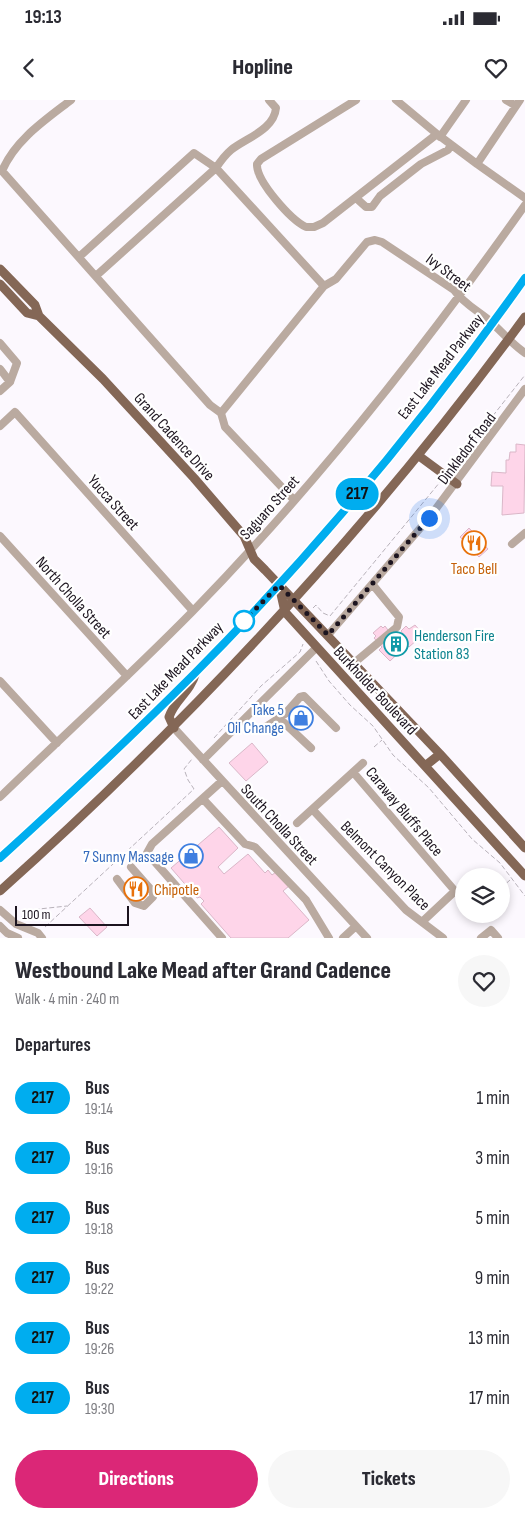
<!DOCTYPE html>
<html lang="en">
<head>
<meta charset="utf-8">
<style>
	body { margin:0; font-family:"Sofia Sans Condensed",sans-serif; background:#f7f7f7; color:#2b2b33; height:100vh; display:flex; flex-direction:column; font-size:19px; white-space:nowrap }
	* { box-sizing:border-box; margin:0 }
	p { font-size:16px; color:#7c7c81 }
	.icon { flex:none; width:28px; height:28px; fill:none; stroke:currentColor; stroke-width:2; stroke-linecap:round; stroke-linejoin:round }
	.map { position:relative; height:838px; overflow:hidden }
	.sheet { display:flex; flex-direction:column; background:#fff; flex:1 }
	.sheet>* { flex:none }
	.badge { padding:0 10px; border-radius:16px; font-size:18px; line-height:32px }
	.buttons { position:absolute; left:455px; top:768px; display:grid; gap:10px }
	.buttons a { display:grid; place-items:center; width:55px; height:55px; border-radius:50%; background:#fff; box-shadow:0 2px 8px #0003; font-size:25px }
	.scale { position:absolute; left:15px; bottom:12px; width:114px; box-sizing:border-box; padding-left:5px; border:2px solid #1c141f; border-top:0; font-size:14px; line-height:18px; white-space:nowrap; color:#1c141f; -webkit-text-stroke:4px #fff; paint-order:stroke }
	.you { position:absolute; width:25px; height:25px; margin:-12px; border:4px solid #fff; border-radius:50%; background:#1a73e8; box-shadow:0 0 0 8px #1a73e833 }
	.map>.badge { position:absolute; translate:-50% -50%; box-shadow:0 0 0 2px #fff }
	h2 { padding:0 15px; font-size:19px; line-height:45px }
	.round { display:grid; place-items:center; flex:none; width:52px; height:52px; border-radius:26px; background:#f7f7f7 }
	.head { display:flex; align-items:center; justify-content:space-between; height:85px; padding:0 15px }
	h1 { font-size:24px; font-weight:800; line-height:38px }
	.action { display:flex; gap:10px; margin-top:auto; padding:10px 15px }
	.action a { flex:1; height:58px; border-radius:30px; background:#db2777; color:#fff; font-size:20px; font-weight:800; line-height:58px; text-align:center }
	.action a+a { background:#f7f7f7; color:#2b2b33 }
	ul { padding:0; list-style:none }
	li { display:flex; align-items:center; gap:15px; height:60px; padding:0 15px }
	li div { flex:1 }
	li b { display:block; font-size:19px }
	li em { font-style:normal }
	li .badge { min-width:55px; font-weight:700; text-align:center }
	.status { display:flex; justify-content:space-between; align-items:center; height:35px; padding:0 25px; background:#fff; direction:ltr }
	.status svg { height:14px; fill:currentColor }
	header { display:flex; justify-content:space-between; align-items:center; height:65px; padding:0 15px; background:#fff; font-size:22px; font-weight:800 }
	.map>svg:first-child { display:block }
	.building { fill:#fed5e9; stroke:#dab7c8 }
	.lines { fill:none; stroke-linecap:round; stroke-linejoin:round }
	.path { stroke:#b8b2ba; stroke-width:1; stroke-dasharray:5 2.5; stroke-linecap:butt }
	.minor { stroke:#baaaa0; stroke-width:8 }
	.major { stroke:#846756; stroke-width:9 }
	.line-casing { stroke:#fff; stroke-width:11 }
	.line { stroke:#00adef; stroke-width:8 }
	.walk { stroke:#1c141f; stroke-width:5; stroke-dasharray:0 9 }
	.stop-dot { fill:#fff; stroke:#00adef; stroke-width:2.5 }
	.labels { text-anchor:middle; stroke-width:4.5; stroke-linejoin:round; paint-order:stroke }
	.street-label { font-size:16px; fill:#1c141f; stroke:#fff }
	.food-label { font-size:16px; fill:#c56008; stroke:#fff }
	.culture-label { font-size:16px; fill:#0d838f; stroke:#fff; text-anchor:start }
	.shop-label { font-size:16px; fill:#366cbe; stroke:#fff; text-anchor:end }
</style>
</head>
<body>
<div class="status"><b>19:13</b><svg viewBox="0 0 49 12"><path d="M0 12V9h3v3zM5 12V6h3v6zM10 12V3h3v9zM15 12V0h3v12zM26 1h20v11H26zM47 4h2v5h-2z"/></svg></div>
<header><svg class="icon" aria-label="back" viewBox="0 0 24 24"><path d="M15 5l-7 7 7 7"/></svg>Hopline<svg class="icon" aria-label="heart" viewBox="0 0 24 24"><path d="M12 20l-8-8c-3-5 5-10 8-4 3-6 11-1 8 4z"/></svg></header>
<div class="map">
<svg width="525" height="838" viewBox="0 0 525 838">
	<rect width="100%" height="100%" fill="#fcf8fe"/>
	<path class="building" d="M516,344l9,1 -1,68 -22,2 1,-29h-12l1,-14 14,1v-13h3l1,-8h6z
		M469,428l19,21 -9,8 -19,-20z
		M415,525l6,7 -5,4 2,3 -9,8 -2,-2 -17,16 -11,-11 3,-3 -8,-9 2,-2 -3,-3 8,-7 2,2 2,-2 11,15 7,-7 -2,-3 5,-5 3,3z
		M299,607l12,14 -7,7 -13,-14z
		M252,643l16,19 -22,19 -17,-18z
		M219,727l19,21 -20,19 6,7 24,-20 17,19 3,-3 4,5 4,-3 13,14 -6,5 26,29 -21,18h-57l-30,-34 3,-3 -4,-4 -3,1 -26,-30z
		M133,776l15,18 -9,8 -15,-18z
		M90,808l17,19 -10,9 -18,-19z"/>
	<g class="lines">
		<path class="path" d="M451,369l74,-94
			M313,508l3,-3 7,8 7,3 110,-134
			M316,561l13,20 21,24 23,21 20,29 36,33 43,51 28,24 25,33
			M214,638l47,-52 39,-34 3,-8
			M374,647l8,-7
			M501,788l9,-8
			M488,814l2,7
			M21,817l18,-8 28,-3
			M45,827l149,-138 -6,-9 -4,-11 8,-10"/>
		<path class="minor" d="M71,0c-26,20 -56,40 -69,71l208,234 11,8 4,14 69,73
			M356,0l-95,59 -4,5c-1,17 34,56 49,63h8l9,-4 114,-89 -41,-34
			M506,0l10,6
			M520,0l-43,64 48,34
			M437,34l40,30
			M440,37l26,-37
			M356,98l10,9h6l8,-11 41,-32 27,-14 3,-5
			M79,157l115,-104 22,15 108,118
			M97,175l119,-107c4,-6 9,-13 15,-18 15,-12 43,-20 45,-42l-7,-8
			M0,243l17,20 -7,19 -10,9
			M0,269l10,13
			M221,313l103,-127 12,-7 31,-37 8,-2 7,2 72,48c9,13 24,21 36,31 12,11 22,23 35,32
			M0,326l15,-14 178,199
			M0,436l127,140
			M512,444l13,-11
			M328,535l101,-117 96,-129
			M354,563l43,-36 2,-10 -26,-32
			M0,581l57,62
			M279,618l32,30
			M174,628l193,210
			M264,628l21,-14 15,-17 4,-1 32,32
			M203,660l113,-112
			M353,672l102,119 -33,31
			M0,697c64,-62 130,-122 192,-185 123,-126 232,-264 333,-407
			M203,699l42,45 10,3 51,53 23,38
			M313,710l93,100 37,28
			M297,723l66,-60
			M117,779l18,24 9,3 9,-9v-5l-22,-25
			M0,810l16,14 22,9 4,5
			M0,826l7,7 11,5
			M222,838l-75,-85 5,-9 70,-63
			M343,838l13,-12
			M481,838l10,-8 7,8"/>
		<path class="major" d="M0,169l35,36 4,11 64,63 91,99 50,58 10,23 11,11 175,184 85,94
			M0,184l27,29 12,3
			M419,356l38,28
			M279,485l6,27 240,264
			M174,628l-5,-11c6,-18 21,-24 27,-45
			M425,666l15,-12
			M0,758c66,-60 131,-121 194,-184 121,-122 232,-257 331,-396
			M0,791c194,-174 371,-364 525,-574"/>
	</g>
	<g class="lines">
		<g class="line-casing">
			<path id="line" d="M0,758c66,-60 131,-121 194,-184 121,-122 232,-256 331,-396"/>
		</g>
		<use href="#line" class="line"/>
		<path class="walk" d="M244,521l35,-36 49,50 101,-117"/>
	</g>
	<defs>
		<g id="restaurant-ring" transform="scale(1.25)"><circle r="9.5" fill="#fff" stroke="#e8710a" stroke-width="1.5"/><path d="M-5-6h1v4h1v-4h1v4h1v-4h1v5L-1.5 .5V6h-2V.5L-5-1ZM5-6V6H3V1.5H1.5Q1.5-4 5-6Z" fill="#e8710a"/></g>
		<g id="building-ring" transform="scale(1.25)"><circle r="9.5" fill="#fff" stroke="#0f9aa8" stroke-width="1.5"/><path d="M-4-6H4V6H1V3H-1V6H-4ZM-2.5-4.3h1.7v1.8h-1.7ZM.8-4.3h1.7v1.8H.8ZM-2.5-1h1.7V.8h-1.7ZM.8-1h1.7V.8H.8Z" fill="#0f9aa8"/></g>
		<g id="shop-ring" transform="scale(1.25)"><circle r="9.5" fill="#fff" stroke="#3f7fe0" stroke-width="1.5"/><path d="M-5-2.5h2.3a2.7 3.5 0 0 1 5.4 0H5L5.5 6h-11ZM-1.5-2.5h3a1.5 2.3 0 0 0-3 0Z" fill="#3f7fe0"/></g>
	</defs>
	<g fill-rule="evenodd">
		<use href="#restaurant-ring" x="474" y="443"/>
		<use href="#building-ring" x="396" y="544"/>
		<use href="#shop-ring" x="301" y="618"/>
		<use href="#shop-ring" x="191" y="756"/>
		<use href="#restaurant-ring" x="136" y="789"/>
	</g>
	<circle class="stop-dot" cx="244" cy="521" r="10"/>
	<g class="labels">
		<g class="street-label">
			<text transform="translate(449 172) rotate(37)" y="6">Ivy Street</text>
			<text transform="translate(440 266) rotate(-52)" y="6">East Lake Mead Parkway</text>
			<text transform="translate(175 336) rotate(48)" y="6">Grand Cadence Drive</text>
			<text transform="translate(466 348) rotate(-53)" y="6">Dinkledorf Road</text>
			<text transform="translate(114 402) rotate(48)" y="6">Yucca Street</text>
			<text transform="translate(269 407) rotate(-48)" y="6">Saguaro Street</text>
			<text transform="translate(74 497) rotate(48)" y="6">North Cholla Street</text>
			<text transform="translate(175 570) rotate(-46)" y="6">East Lake Mead Parkway</text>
			<text transform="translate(376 590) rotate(47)" y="6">Burkholder Boulevard</text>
			<text transform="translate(405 711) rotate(50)" y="6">Caraway Bluffs Place</text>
			<text transform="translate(280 724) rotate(47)" y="6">South Cholla Street</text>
			<text transform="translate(386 765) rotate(45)" y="6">Belmont Canyon Place</text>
		</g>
		<g class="food-label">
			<text x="474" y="474">Taco Bell</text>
			<text x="154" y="795" text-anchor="start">Chipotle</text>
		</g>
		<g class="culture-label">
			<text x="414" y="541">Henderson Fire<tspan x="414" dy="18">Station 83</tspan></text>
		</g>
		<g class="shop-label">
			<text x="284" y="615">Take 5<tspan x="284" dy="18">Oil Change</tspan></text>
			<text x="174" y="762">7 Sunny Massage</text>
		</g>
	</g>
</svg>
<div class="buttons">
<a><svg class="icon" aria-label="layers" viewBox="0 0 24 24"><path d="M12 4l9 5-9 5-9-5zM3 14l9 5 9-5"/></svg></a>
</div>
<div class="scale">100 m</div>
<div class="you" style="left:429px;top:418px"></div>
<b class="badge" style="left:357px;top:394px;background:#00adef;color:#111">217</b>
</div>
<section class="sheet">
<div class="head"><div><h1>Westbound Lake Mead after Grand Cadence</h1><p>Walk · 4 min · 240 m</p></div><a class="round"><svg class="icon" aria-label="heart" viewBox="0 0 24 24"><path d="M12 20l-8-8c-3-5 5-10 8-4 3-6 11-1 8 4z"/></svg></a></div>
<h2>Departures</h2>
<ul>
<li><span class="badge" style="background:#00adef;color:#111">217</span><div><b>Bus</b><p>19:14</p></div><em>1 min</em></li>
<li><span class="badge" style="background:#00adef;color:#111">217</span><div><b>Bus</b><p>19:16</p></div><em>3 min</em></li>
<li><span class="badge" style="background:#00adef;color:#111">217</span><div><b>Bus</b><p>19:18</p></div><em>5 min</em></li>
<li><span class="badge" style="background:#00adef;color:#111">217</span><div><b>Bus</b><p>19:22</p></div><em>9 min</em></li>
<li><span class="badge" style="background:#00adef;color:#111">217</span><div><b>Bus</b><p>19:26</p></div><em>13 min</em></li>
<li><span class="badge" style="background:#00adef;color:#111">217</span><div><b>Bus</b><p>19:30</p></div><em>17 min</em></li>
</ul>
<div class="action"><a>Directions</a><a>Tickets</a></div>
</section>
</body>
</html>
